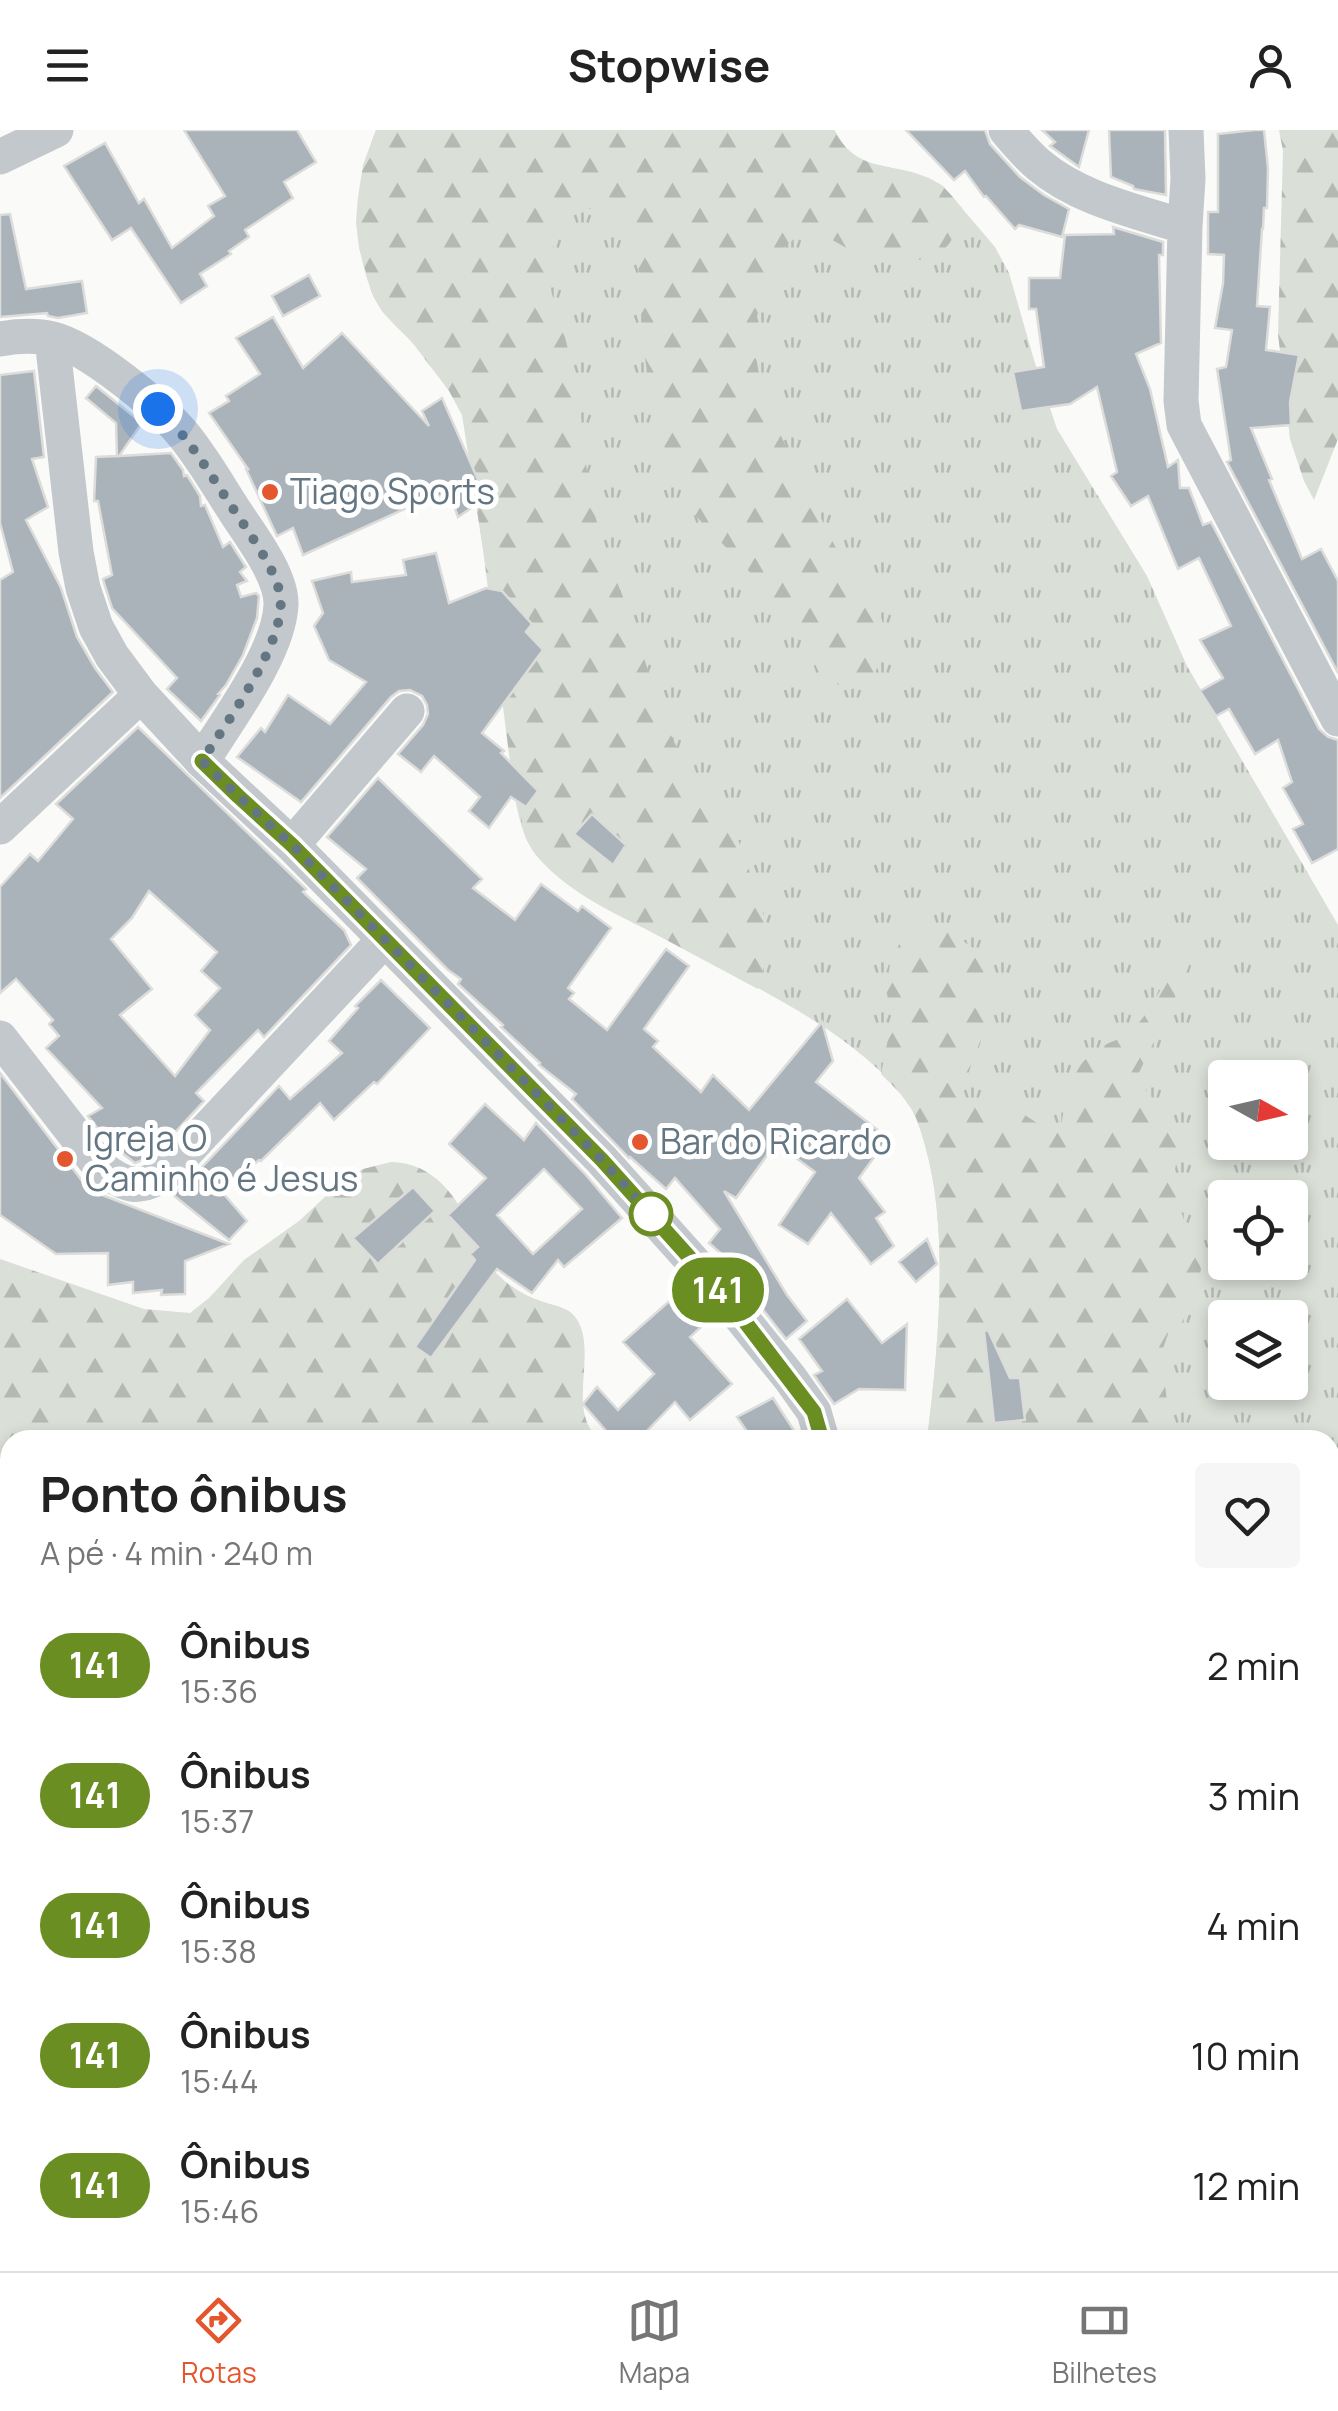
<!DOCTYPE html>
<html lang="pt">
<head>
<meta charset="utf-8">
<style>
	body { margin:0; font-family:Manrope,sans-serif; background:#f6f6f6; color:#222; height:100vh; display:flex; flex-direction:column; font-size:38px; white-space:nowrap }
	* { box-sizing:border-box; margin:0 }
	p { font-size:32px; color:#767676 }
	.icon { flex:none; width:55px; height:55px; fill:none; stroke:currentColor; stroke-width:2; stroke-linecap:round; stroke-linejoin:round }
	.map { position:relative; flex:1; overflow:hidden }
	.drawer { position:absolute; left:0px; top:1300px; width:1340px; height:842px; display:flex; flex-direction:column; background:#fff; border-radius:30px 30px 0 0; box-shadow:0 5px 15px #0003 }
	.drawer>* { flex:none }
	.badge { padding:0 20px; border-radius:32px; font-size:35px; line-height:65px }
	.needle { width:65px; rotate:98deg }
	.controls { position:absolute; left:1208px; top:930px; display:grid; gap:20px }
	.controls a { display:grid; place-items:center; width:100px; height:100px; border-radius:10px; background:#fff; box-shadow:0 5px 15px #0003; font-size:50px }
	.you { position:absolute; width:50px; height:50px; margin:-25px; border:8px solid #fff; border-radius:50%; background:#1a73e8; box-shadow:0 0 0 15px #1a73e833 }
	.map>.badge { position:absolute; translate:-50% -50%; box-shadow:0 0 0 5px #fff }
	.round { display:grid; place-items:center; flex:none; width:105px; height:105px; border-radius:10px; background:#f6f6f6 }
	.head { display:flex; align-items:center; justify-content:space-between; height:170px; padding:0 40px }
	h1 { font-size:48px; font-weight:700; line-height:75px }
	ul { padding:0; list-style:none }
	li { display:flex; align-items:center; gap:30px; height:130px; padding:0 40px }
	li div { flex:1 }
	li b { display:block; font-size:38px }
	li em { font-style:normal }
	li .badge { min-width:110px; font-weight:700; text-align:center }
	header { display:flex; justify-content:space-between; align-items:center; height:130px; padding:0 40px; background:#fff; font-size:45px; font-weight:700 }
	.tab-bar { display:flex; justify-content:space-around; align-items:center; height:140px; border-top:2px solid #e0e0e0; background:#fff; font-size:28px; color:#767676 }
	.tab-bar a { display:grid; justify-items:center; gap:5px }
	.tab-bar .current { color:#e4572e }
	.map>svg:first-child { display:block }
	.grass { fill:url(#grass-tufts); fill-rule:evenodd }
	.forest { fill:url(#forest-firs) }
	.building { fill:#aab3b9; stroke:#dcdcda; stroke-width:2.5; fill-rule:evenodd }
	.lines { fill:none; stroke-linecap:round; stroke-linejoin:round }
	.path { stroke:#bbbfc2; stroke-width:5; stroke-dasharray:5 5; stroke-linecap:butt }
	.minor { stroke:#c3c8cc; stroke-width:35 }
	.line-casing { stroke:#fff; stroke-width:22 }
	.line { stroke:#6b8e23; stroke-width:15 }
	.walk { stroke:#657683; stroke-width:10; stroke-dasharray:0 18 }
	.poi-dot { fill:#e4572e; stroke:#fff; stroke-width:4 }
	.stop-dot { fill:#fff; stroke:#6b8e23; stroke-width:5 }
	.labels { text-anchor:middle; stroke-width:10; stroke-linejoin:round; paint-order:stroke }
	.poi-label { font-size:35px; fill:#657683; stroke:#fff; text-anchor:start }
</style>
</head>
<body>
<header><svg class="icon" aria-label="menu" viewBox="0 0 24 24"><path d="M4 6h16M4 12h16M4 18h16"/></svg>Stopwise<svg class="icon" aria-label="person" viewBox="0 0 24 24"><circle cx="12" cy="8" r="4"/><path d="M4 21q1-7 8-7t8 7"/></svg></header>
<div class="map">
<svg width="1338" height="2141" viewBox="0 0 1338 2141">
	<defs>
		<pattern id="grass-tufts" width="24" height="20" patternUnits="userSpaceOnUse" patternTransform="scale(2.5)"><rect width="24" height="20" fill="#dadfd7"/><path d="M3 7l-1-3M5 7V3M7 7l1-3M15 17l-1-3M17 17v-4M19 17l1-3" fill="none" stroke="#b4b9b4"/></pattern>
		<pattern id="forest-firs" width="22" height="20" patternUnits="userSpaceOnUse" patternTransform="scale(2.5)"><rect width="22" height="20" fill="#dadfd7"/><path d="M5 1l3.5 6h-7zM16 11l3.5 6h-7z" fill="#b4b9b4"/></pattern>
	</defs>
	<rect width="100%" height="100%" fill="#fafaf8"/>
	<path class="grass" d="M376,0h458l16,24 19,9 45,10 15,5 14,8 52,61 14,26 25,87 23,69 90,147 40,90 151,259v1346h-826l2,-9h816v-822h-403c11,-92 23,-206 -2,-296 -4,-12 -8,-26 -15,-37 -46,-71 -156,-120 -229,-160 -48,-26 -109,-48 -145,-92 -23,-28 -25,-93 -29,-128 -9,-73 -19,-146 -30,-218 -4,-30 -5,-64 -14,-93 -9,-25 -36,-57 -54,-77 -9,-9 -19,-18 -27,-28 -9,-13 -14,-28 -18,-43 -13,-48 -5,-92 12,-138zM1225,948h65v64h-65zM1225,1068h65v64h-65zM1225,1188h65v64h-65z"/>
	<path class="forest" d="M376,0h458c24,46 60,30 98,50 13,6 21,17 30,28 -4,10 -6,27 -13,36 -14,18 -58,23 -78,16 -19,-6 -36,-22 -55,-26 -40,-7 -60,72 -61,101 -1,51 25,100 47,143 14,28 25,56 41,82 13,20 35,39 40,64 3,17 -1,45 -15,57 -5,4 -14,7 -20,10l-29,-19 -27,-51 -29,-35 -71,-74 -18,-37 -21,-62 -10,-69 -4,-73 -14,-38 -26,-23 -23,-3 -21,29 -6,48 17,57 13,57 9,84 14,64 24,58 40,121 20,41 27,29 19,28 26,72 13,46 -13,48 -172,-92 -50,-42 -10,-17 -14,-60 -29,-229 -21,-134 -13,-24 -37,-49 -29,-30 -10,-16 -14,-48 -3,-26 2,-25 5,-32z
		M1279,0h59v309l-24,61 -10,-19 -14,-42 -12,-105 5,-183z
		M1205,791l-21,58 -48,100 46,53 -10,54 29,82 -3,24 -16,30 -14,12 -7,20 11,86h-245c11,-89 23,-208 -2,-294 -3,-12 -7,-26 -13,-37 -8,-13 -20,-24 -31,-35l11,-55 -6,-30 4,-25 12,-26 22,-13 25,5 26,20 13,20 -1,56 -14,32 -16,56 29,-16 16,2 41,27 17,5c7,-37 7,-65 43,-86 13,-7 24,-8 33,-20 13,-14 21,-30 30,-46 11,-21 24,-40 39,-59z
		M391,1032c43,1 66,34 82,71 5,12 8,25 17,34 7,7 15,15 23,20 8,6 19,11 28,14 15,6 30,5 38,22 17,36 -13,89 21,117h-590v136l-10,-1v-316l144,50 46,4 19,-15 35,-38 55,-39 41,-38 23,-14z"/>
	<path class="building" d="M184,0h113l19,32 -32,20 9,16 -48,32 4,7 -20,14 2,3 -31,20 7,12 -26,17 -50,-75 -19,12 -48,-74 41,-23 34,60 5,-4 28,49 42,-32 -6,-10 17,-10z
		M906,0h79l5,14 30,33 24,18 25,14 -7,28 -43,-12 -4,4 -29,-33 -2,1 -19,-26 -11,9z
		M1042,0h47l-10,37 -29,-21 5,-4z
		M1109,0h56l1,65 -32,-6 -1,-3 -22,-9z
		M1254,0h10l4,38 -1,40h-3l-1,21h-1l-5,77 13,1 -4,43 33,5 -9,47 1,23 -40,3 21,51 -3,1 33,79 19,-10 17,32v92l-111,-211 4,-2 -14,-91 9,-2 6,-37 -17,-2 8,-45 1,-28 -16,-1v-42h10v-78z
		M10,84l16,75 56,-8 5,32 -29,5 -10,-2 -1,-3 -47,4v-102z
		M1113,97l50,15v13h-4l2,88 -25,11 14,35 18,78 10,-7 2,28h9l14,37 8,-3 108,207 9,8 10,3v109l-26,14 -19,-34 10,-5 -20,-36 9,-6 -14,-42 -23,14 -26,-45 -13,7 -16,-25 23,-13 -23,-38 31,-14 -32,-68 -21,11 -30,-73 -17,10 -20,-30 6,-4 -20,-85 -27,17 -49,7 -8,-39 31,-5 -8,-58h-7v-31h31l5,-43 49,-1z
		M309,145l11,21 -37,20 -11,-20z
		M273,187l30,51 39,-35 87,93 -7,-15 20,-13 44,100 -28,19 -9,-25 -17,8 -1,-3 -128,58 -10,-27 -16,8 -31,-67h2l-39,-56 20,-12 -3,-5 34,-22 -24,-36z
		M34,241l10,86 -12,2 16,48 -22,13 35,68 16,49 18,31 18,24 -113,106v-218l13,-8 -13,-49v-148z
		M96,256l46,37 -23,33 52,-3 12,17 1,6 3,-1 13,21 1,10 4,-1 18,42 7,-5 16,25 -6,5 7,9 -10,4 4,12 15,-4 3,3 -2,22 -14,37 -17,30 -8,9 2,1 -19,26 -34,-32 10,-11 -65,-70 -8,-25 -1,-4 9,-4 -14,-74h-4l2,-44 21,-1 -1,-33 -30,-25z
		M436,423l13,50 37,-15 16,3 30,33 -6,8 17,18 -61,83 22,18 -3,2 37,38 -12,16 -15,-10 -22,31 -20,-17 11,-14 -46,-41 -13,16 -23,-18 25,-29 5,-11 -1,-9 -5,-9 -12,-6 -11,1 -8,6 -90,105 -64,-45 24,-29 4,4 23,-37 42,29 36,-42 -37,-22 -15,-34 9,-13 -11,-32 39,-9 1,10 54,-7 -3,-15z
		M138,597l168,162 -3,3 41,38 7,15 -87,92 -6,-7 -62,63 8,8 -51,55 -18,7 -27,-21 -20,-26 14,-8 -56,-60 13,-12 -10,-12 4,-4 -37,-41 -16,14v-106l30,-33 8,7 35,-42 -17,-15zM149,761l68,61 -16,19 19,17 -25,27 15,15 -35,46 -55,-61 32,-26 -41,-50 21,-21z
		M378,648l104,101 -9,9 42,32 26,-36 37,27 4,-5 29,22 -43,60 6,5 -5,6 38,31 59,-81 23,17 -45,63 14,12 -5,6 48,45 12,-17 36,35 73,-88 11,39 -17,21 72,56 -29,40 26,34 -9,6 18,28 -23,18 -40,-51 -23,31 -29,-19 36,-53 -39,-29 -40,55 -12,-7 63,104 20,26 -21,18 -22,-28 -22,-39 -33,-29 11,-14 -45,-51 -9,11 -36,-32 -1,1 -57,-59 4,-5 -37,-29 1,-2 -39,-36 2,-2 -45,-41 3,-5 -13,-9 -91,-92 9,-9 -39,-32z
		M592,684l34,31 -13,20 -39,-31z
		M381,850l49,48 -53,56 -3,-2 -40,38 -14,-17 -59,58 -2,-1 -37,32 25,29 -18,19 -57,-46 11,-7 96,-101 11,13 52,-46 -13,-12 29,-33 -3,-2z
		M0,943l89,117 140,54 -44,17v33l-24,1 1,-5 -29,3v-11l-25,3v-32l-52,1 -56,-39z
		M485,974l39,36 12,-17 50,52 36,43 -58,49 -6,-7 -26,33 -35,-24 -66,89 -16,-11 60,-87 -5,-6 8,-7 -30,-32 38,-37 -37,-34zM544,1039l38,40 -49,45 -36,-39z
		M413,1057l22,24 -57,53 -25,-26z
		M927,1109l10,25 -21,18 -17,-20z
		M683,1159l27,30 -20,18 42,47 -42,36 -15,-18 -37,38h-24l-31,-36 14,-17 21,23 36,-36 -31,-32z
		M847,1169l35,44 25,-19 -2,66 -46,-1 -25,15 -16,-23 -4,-6 8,-4 -23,-32z
		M988,1200l22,48h10l5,42 -31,3 -10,-92z
		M773,1268l27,42h-47l-16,-23z"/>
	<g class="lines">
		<path class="path" d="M1330,1538l8,-9
			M1330,1576l8,8"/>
		<path class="minor" d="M1006,0c10,12 21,25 33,35 40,34 97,46 146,62
			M1186,0l2,49 -3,48 -4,174 3,24 154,294
			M0,27l56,-27
			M0,209c17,-3 36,-4 53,0 36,9 105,66 129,94 21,25 38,56 56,83 15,23 44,61 43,89 -2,47 -53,115 -79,156
			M52,209l24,213 7,36 13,39 16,29 29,39 61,66 90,84 310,315 121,135 67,83 24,34 8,28
			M0,697l141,-132
			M292,715l115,-134
			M0,908l101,130c25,19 39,23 66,4l217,-232
			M0,1461l10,-1
			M484,2141l2,-9"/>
	</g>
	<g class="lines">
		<g class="line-casing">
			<path id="line" d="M202,631l36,35 54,49 310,315 97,108 47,55 68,89 8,28"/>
		</g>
		<use href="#line" class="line"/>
		<path class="walk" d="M158,279c31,28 51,64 74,98 15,23 44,62 48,88 8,45 -54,128 -78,166l36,35 54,49 310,315 49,54"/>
	</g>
	<g class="poi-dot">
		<circle cx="270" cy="362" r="10"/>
		<circle cx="640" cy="1012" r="10"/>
		<circle cx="65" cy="1029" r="10"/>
	</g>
	<circle class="stop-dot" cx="651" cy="1084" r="20"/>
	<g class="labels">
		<g class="poi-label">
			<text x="290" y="374">Tiago Sports</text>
			<text x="85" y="1021">Igreja O<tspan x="85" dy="40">Caminho é Jesus</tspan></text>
			<text x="660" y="1024">Bar do Ricardo</text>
		</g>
	</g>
</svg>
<div class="controls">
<a><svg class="needle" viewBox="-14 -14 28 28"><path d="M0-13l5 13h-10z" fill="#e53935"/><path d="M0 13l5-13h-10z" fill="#767676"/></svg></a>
<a><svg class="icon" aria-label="locate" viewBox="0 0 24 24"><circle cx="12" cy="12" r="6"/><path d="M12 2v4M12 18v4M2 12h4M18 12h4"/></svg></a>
<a><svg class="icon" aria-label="layers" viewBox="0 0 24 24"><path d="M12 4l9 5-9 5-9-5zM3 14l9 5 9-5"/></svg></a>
</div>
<div class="you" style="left:158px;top:279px"></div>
<b class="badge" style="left:718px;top:1160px;background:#6b8e23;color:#fff">141</b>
<section class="drawer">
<div class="head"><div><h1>Ponto ônibus</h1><p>A pé · 4 min · 240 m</p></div><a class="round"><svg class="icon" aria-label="heart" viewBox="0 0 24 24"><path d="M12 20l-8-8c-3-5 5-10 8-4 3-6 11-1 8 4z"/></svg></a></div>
<ul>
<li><span class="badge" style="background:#6b8e23;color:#fff">141</span><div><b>Ônibus</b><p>15:36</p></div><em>2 min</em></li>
<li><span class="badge" style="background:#6b8e23;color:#fff">141</span><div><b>Ônibus</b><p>15:37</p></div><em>3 min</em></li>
<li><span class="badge" style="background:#6b8e23;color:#fff">141</span><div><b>Ônibus</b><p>15:38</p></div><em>4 min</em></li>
<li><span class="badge" style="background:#6b8e23;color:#fff">141</span><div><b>Ônibus</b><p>15:44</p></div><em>10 min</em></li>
<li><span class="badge" style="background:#6b8e23;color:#fff">141</span><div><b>Ônibus</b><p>15:46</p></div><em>12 min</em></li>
</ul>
</section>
</div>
<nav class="tab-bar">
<a class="current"><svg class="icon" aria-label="directions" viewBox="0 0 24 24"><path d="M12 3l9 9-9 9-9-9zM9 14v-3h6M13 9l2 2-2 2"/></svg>Rotas</a>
<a><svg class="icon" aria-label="map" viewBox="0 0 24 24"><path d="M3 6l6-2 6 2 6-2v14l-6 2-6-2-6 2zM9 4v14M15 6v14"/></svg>Mapa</a>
<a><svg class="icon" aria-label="tickets" viewBox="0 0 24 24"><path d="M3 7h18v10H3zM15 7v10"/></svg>Bilhetes</a>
</nav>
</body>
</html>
